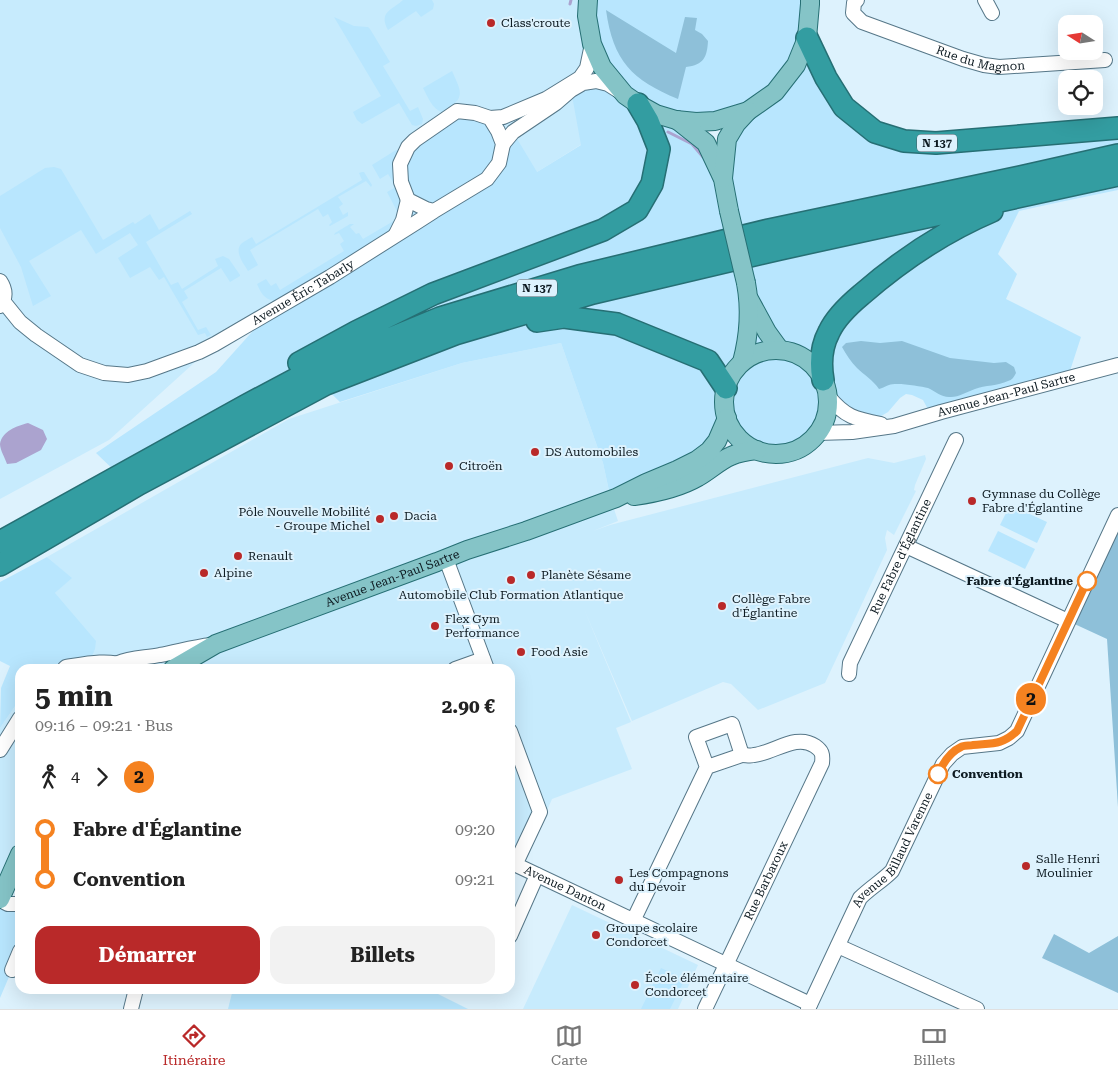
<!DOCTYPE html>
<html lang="fr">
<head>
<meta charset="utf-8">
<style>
	body { margin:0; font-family:"Roboto Serif",serif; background:#f2f2f2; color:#222; height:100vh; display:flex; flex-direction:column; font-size:19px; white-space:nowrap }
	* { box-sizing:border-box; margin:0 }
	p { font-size:16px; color:#767676 }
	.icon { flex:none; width:28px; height:28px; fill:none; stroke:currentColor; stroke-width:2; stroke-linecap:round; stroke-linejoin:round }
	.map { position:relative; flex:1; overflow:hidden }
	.drawer { position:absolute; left:15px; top:664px; width:500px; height:330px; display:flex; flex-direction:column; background:#fff; border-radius:15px; box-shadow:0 5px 20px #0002 }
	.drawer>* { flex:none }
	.badge { padding:0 10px; border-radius:16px; font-size:18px; line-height:32px }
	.needle { width:32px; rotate:282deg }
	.buttons { position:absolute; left:1058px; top:15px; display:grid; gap:10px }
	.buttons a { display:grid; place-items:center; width:45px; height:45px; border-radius:10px; background:#fff; box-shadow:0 5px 20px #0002; font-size:25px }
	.map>.badge { position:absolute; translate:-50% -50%; box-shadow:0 0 0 2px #fff }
	.legs { display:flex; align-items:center; gap:8px; height:55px; padding:0 20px; font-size:16px }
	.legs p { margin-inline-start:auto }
	.head { display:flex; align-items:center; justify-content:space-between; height:85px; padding:0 20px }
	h1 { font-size:28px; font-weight:700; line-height:38px }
	.action { display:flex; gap:10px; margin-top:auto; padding:10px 20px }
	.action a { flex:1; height:58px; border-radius:15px; background:#b92929; color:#fff; font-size:20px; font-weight:700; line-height:58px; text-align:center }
	.action a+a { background:#f2f2f2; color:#222 }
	ul { padding:0 20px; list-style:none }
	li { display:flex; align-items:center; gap:18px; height:50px; font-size:19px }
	li i { display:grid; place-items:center; width:8px; height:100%; margin:0 6px; background:currentColor }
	li i::after { content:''; width:12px; height:12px; margin:-6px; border:4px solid; border-radius:50%; background:#fff }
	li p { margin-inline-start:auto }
	li:first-child i { background:linear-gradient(#0000 50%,currentColor 0) }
	li:last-child i { background:linear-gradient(currentColor 50%,#0000 0) }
	.tabs { display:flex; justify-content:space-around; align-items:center; height:70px; border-top:1px solid #e0e0e0; background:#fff; font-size:14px; color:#767676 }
	.tabs a { display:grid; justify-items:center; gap:2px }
	.tabs .current { color:#b92929 }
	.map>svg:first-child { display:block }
	.built { fill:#c7ebfd }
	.green { fill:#b8e6fe; fill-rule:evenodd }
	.forest { fill:#8ec0d9 }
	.water { fill:#aba3cf }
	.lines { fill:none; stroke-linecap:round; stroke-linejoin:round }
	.stream { stroke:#aba3cf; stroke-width:3 }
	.minor-casing { stroke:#567788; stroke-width:16 }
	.major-casing { stroke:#266f74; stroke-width:20 }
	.highway-casing { stroke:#266f74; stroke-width:24 }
	.minor { stroke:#fff; stroke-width:14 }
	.major { stroke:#85c4c7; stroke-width:18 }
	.highway { stroke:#339da1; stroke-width:21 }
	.major-bridge-casing { stroke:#266f74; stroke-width:20; stroke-linecap:butt }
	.major-bridge { stroke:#85c4c7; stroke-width:18 }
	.line-1-casing { stroke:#fff; stroke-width:11 }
	.line-1 { stroke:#f58220; stroke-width:8 }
	.poi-dot { fill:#b92929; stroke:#ddf2fd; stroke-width:2 }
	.stop-1-dot { fill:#fff; stroke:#f58220; stroke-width:2.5 }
	.labels { text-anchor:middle; stroke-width:4; stroke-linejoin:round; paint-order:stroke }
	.shield { fill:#ddf2fd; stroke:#4b5b63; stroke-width:1 }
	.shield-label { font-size:11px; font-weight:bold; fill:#0d1a21 }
	.poi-label { font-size:12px; fill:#0d1a21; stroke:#ddf2fd; text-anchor:start }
	.street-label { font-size:12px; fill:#0d1a21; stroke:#ddf2fd }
	.stop-label { font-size:12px; font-weight:bold; fill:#0d1a21; stroke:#ddf2fd; text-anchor:end }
</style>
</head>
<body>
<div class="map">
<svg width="1118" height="1009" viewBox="0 0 1118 1009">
	<rect width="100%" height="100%" fill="#ddf2fd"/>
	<path class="built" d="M0,0h588l-6,144 -45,28 -322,172 -106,96 -109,59z
		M561,343l42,120 8,37 7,21 -25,10 17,-6 258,-67 26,5 31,-8 1,4 -11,26 -1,5 2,1 -22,44 -7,-5 -2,8 2,12 -62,133 -67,27 -27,-26 -8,-2 -91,39 -48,-112 47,113 -15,6 16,41 -80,30 -30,69 -12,-6v-193h-455l11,-5 -11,-71 16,-15 -24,-21 242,-138 173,-56z
		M20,699v138l-10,18 -10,25v-152z
		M572,905l126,60 -20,44h-155z"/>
	<path class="green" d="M403,0h29l2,4 -1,5 -12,8 -5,-6 -28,19c-10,-18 4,-20 15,-30z
		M588,0h222l-3,38 37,69 60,34 214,-13v62l-58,12 -41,9 -21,43 19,20 -11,25 75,38 -12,37 -138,41 -8,-15 -11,-5 -6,-1 -6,4 -12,14 -17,10 -43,-25c-2,12 -2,26 -11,36 -17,22 -50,27 -72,10 -6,-5 -11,-11 -15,-18l-13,16 -106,59 -8,-37 -42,-120 -99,20 -122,39 -31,-30 -189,104 -24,-23 120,-81 53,-59 125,-76 9,-17 -3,-56 34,-39 41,-12 23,18 15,1 24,40 44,-27 -10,-55 25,-9 6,-14zM678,120l58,4 -13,54z
		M334,17l20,9 14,1 2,2 20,33 -7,4 27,45 8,-4 5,12 -1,5 -6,2 -4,-1 -13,-22 -37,21 -5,-4 -4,-8 28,-16z
		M452,71c10,22 14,27 -10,41 -10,-3 -14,-15 -19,-24z
		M396,150l2,1 7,48 -11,30 -120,72c-10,-2 -13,-8 -17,-17l9,-5 5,7 5,-3 4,7 64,-39 -4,-7 4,-3 -5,-8 -5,2 1,-2 15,-9h4l-4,3 6,7 3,-1 4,6 34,-20 2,-4 -12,-23 9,-5 -8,-13 -8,5 -8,-14z
		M54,167l7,2 42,71 30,-18 2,2 15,-10 9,16 31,-19 2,3 -46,28 25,43 7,-3 4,7 36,-23 -3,-7 8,-3 6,3 11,16v1l-10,6 -9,-14 -37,23 4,7 -6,4 16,28 8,-3 5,8 -4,2 -2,-4 -7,2 -34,-58 -5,3 -9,-13 -20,11 -12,-20 20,-13 -8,-12 -34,21 -15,-24 -52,31 22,35 -18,10 -12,-39 -21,-39v-32l45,-28z
		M362,172h2l8,13 -1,2 -5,-6 -28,16 5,7 -4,3 4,8 5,-3v4l-18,10 -1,-1 3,-3 -4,-8 -5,3 -5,-8 -68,41 8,15 -10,6c-4,-7 -14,-19 -7,-27 3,-3 8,-5 11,-7l4,7 106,-64 -3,-7z
		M1010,505l37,17 -10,21 -37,-18z
		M998,531l37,18 -10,20 -37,-18z
		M47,557l25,21 -17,15 41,48 -1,8 -3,7 -26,8 -11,5h-35v30l-20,29 1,-40 9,-22 -10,-5v-79z
		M0,900l20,4v47l-20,47z
		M661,968l24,11 -15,30h-29z
		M233,989h195l40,20h-240z"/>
	<path class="forest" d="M606,10l70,43 9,-36 12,1 -2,12 7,4 6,7c-1,16 -4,24 -22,26l-8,32c-46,-19 -65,-38 -72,-89z
		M861,341l19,2 22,-2 48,17 44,5 12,-1 8,5 2,6c-2,4 -4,7 -8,8 -10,5 -23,4 -33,8 -9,3 -17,9 -26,8 -8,0 -14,-6 -21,-9 -8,-2 -32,-6 -39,-3 -4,1 -5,3 -10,4 -6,-9 -15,-14 -22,-21 -6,-6 -11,-14 -15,-21l4,-4z
		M1118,515v292l-11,-168 -39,-18z
		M1054,934l35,19 29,-17v57l-76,-35z"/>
	<path class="water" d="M28,423l15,7 4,9 -6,11 -25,13 -9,1c-2,-6 -7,-14 -7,-20 2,-13 17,-18 28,-21z"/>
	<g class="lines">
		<path class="stream" d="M570,4l1,-4
			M668,132l24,12 11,13"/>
		<g class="minor-casing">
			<g id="minor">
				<path id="s1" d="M857,0l-3,3 -1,10 9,9 101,37 21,6 15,2 106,-7"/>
				<path d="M985,0l7,13"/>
				<path d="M490,118l13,-1 43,-18 34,-21 7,-10 5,-24"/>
				<path d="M503,144l10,-12 43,-29 15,-13 12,-7 13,-2 12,3 11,7"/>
				<path d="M396,234l7,-14 5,-20"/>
				<path d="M0,281c6,9 6,17 0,25"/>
				<path id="s2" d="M3,301l17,21 16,13 44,30 24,8 24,2 19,-4 52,-19 16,-8 115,-67 87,-55 17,-11 53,-32 12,-16 4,-19 -5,-13 -8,-13 -15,-5 -18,-2 -42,29 -7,7 -8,17 1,18 7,18 18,9 8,2"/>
				<path d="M828,396c17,21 27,23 53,28"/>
				<path id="s3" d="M817,433l35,-1 42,-6 47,-14 177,-47"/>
				<path d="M906,546l162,75"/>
				<path d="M446,559l41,110"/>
				<path d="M118,663c13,-6 28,-5 42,-8 17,-3 33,-8 51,-10"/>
				<path d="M64,669l2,-2c19,-3 42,-8 60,-1"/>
				<path d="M455,669l28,-10"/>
				<path id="s4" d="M849,674l1,-11 106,-223"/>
				<path d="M510,731l30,81 -25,53"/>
				<path d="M0,750l20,-32"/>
				<path id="s5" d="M510,862l300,142"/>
				<path d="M0,900l8,4h12"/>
				<path d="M633,921l74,-154 35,-12 -10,-31 -36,13 11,30"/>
				<path d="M510,936l27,-61"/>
				<path d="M838,946l139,63"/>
				<path d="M12,970l8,-19"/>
				<path d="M131,1009l5,-20"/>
				<path id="s6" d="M705,1009l117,-246c1,-9 0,-12 -7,-17 -19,-13 -41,7 -61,9 -3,1 -8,0 -12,0"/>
				<path id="s7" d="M808,1009l52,-111c10,-10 22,-17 32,-27l51,-107 9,-10 10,-7 37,-4 10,-5 8,-7 101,-216"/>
			</g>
		</g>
		<g class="major-casing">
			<g id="major">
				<path d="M588,0l-1,16 5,28 10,23 23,28 13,9 18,10 20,6 20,2 19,-1 33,-10 27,-19 21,-27 11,-27 3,-34v-4"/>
				<path d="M677,120l29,23 17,36 6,32"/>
				<path d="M723,178l4,-39 9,-15 12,-13"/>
				<path d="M749,299l18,33 13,18"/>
				<circle cx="776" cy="402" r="52"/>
				<path d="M742,362c7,-26 9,-52 4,-79"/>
				<path d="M634,496c22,-3 45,-8 64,-19 11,-6 21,-16 33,-21 8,-4 17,-5 26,-6"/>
				<path id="s8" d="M173,669l43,-25 221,-82 30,-12 59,-19 90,-33 30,-15 31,-13 20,-10 12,-9 8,-10 10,-23"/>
				<path d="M0,899l20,-45"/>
			</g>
		</g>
		<g class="highway-casing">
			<path id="highway" d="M807,38l19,40 18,29 31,25 29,9 32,2 182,-15
				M537,321l27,-4 53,7 91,37 18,27
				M299,363l57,-31 77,-38 170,-64 34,-20 15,-26 7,-35 -11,-28 -10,-17
				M823,380c-3,-17 -2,-33 6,-48 7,-15 20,-27 32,-37 39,-34 84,-64 131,-84
				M0,542l247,-137 62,-33 131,-54 139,-42 190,-46 251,-53 98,-22
				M0,565l139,-81 187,-100 129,-50 138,-41 187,-44 338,-74"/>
		</g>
		<use href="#minor" class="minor"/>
		<use href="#major" class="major"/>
		<use href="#highway" class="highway"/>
		<g class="major-bridge-casing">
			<path id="major-bridge" d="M729,211l17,72"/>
		</g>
		<use href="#major-bridge" class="major-bridge"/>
	</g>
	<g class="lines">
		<g class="line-1-casing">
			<path id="line-1" d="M938,774c5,-11 12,-22 23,-27 3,-2 9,-1 12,-2 20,-2 29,0 44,-14l70,-150"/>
		</g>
		<use href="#line-1" class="line-1"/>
	</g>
	<g class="poi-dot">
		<circle cx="491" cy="23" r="5"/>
		<circle cx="535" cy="452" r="5"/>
		<circle cx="449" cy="466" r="5"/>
		<circle cx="972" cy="501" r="5"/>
		<circle cx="394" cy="516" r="5"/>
		<circle cx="380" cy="519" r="5"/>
		<circle cx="238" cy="556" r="5"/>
		<circle cx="204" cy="573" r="5"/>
		<circle cx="531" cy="575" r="5"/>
		<circle cx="511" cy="580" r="5"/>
		<circle cx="722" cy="606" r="5"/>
		<circle cx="435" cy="626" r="5"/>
		<circle cx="521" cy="652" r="5"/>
		<circle cx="1026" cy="866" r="5"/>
		<circle cx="619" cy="880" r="5"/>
		<circle cx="596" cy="935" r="5"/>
		<circle cx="635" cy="985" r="5"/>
	</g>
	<g class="stop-1-dot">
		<circle cx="1087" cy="581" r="9"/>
		<circle cx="938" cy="774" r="9"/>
	</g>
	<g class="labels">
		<g class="shield">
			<rect x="917" y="134.5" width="40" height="17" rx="4"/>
			<rect x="517" y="279.5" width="40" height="17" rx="4"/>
		</g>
		<g class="shield-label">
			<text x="937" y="147">N 137</text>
			<text x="537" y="292">N 137</text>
		</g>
		<g class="poi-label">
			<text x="501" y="27">Class'croute</text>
			<text x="545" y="456">DS Automobiles</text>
			<text x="459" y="470">Citroën</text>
			<text x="982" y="498">Gymnase du Collège<tspan x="982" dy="14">Fabre d'Églantine</tspan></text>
			<text x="370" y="516" text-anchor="end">Pôle Nouvelle Mobilité<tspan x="370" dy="14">- Groupe Michel</tspan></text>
			<text x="404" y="520">Dacia</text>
			<text x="248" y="560">Renault</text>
			<text x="214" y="577">Alpine</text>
			<text x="541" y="579">Planète Sésame</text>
			<text x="511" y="599" text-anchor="middle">Automobile Club Formation Atlantique</text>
			<text x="732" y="603">Collège Fabre<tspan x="732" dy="14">d'Églantine</tspan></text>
			<text x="445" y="623">Flex Gym<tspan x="445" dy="14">Performance</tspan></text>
			<text x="531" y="656">Food Asie</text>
			<text x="1036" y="863">Salle Henri<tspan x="1036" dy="14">Moulinier</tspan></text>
			<text x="629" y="877">Les Compagnons<tspan x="629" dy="14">du Devoir</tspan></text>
			<text x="606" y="932">Groupe scolaire<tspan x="606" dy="14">Condorcet</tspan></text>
			<text x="645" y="982">École élémentaire<tspan x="645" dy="14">Condorcet</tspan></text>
		</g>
		<g class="street-label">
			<text dy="4" stroke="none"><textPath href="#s1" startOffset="152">Rue du Magnon</textPath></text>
			<text dy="4" stroke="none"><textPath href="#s2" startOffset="345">Avenue Éric Tabarly</textPath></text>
			<text dy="4" stroke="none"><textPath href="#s3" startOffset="194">Avenue Jean-Paul Sartre</textPath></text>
			<text dy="4" stroke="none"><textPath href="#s4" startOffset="129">Rue Fabre d'Églantine</textPath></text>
			<text dy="4" stroke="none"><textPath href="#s8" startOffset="238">Avenue Jean-Paul Sartre</textPath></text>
			<text dy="4" stroke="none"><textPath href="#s7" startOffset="182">Avenue Billaud Varenne</textPath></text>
			<text dy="4" stroke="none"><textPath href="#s6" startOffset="142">Rue Barbaroux</textPath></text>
			<text dy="4" stroke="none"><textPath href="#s5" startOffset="61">Avenue Danton</textPath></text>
		</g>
		<g class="stop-label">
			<text x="1073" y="585">Fabre d'Églantine</text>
			<text x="952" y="778" text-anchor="start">Convention</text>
		</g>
	</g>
</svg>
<div class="buttons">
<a><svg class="needle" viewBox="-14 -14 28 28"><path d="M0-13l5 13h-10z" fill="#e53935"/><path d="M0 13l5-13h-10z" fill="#767676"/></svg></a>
<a><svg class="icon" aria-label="locate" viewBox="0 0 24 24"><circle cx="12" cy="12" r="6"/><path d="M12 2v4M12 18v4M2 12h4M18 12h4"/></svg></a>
</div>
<b class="badge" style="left:1031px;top:699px;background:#f58220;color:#111">2</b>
<section class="drawer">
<div class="head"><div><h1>5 min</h1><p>09:16 – 09:21 · Bus</p></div><b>2.90 €</b></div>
<div class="legs"><svg class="icon" aria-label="walk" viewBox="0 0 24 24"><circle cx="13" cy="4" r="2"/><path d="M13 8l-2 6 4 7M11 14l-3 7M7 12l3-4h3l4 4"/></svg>4<svg class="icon" aria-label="forward" viewBox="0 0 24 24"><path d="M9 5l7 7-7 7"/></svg><b class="badge" style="background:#f58220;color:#111">2</b></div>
<ul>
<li><i style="color:#f58220"></i><b>Fabre d'Églantine</b><p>09:20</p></li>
<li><i style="color:#f58220"></i><b>Convention</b><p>09:21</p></li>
</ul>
<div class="action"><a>Démarrer</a><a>Billets</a></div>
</section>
</div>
<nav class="tabs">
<a class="current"><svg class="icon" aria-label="directions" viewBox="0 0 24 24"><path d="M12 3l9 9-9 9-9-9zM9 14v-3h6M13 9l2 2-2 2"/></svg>Itinéraire</a>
<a><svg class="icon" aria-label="map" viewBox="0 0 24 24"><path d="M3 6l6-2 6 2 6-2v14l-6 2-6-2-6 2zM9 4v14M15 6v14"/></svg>Carte</a>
<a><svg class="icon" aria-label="tickets" viewBox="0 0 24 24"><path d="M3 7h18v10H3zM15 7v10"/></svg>Billets</a>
</nav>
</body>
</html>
